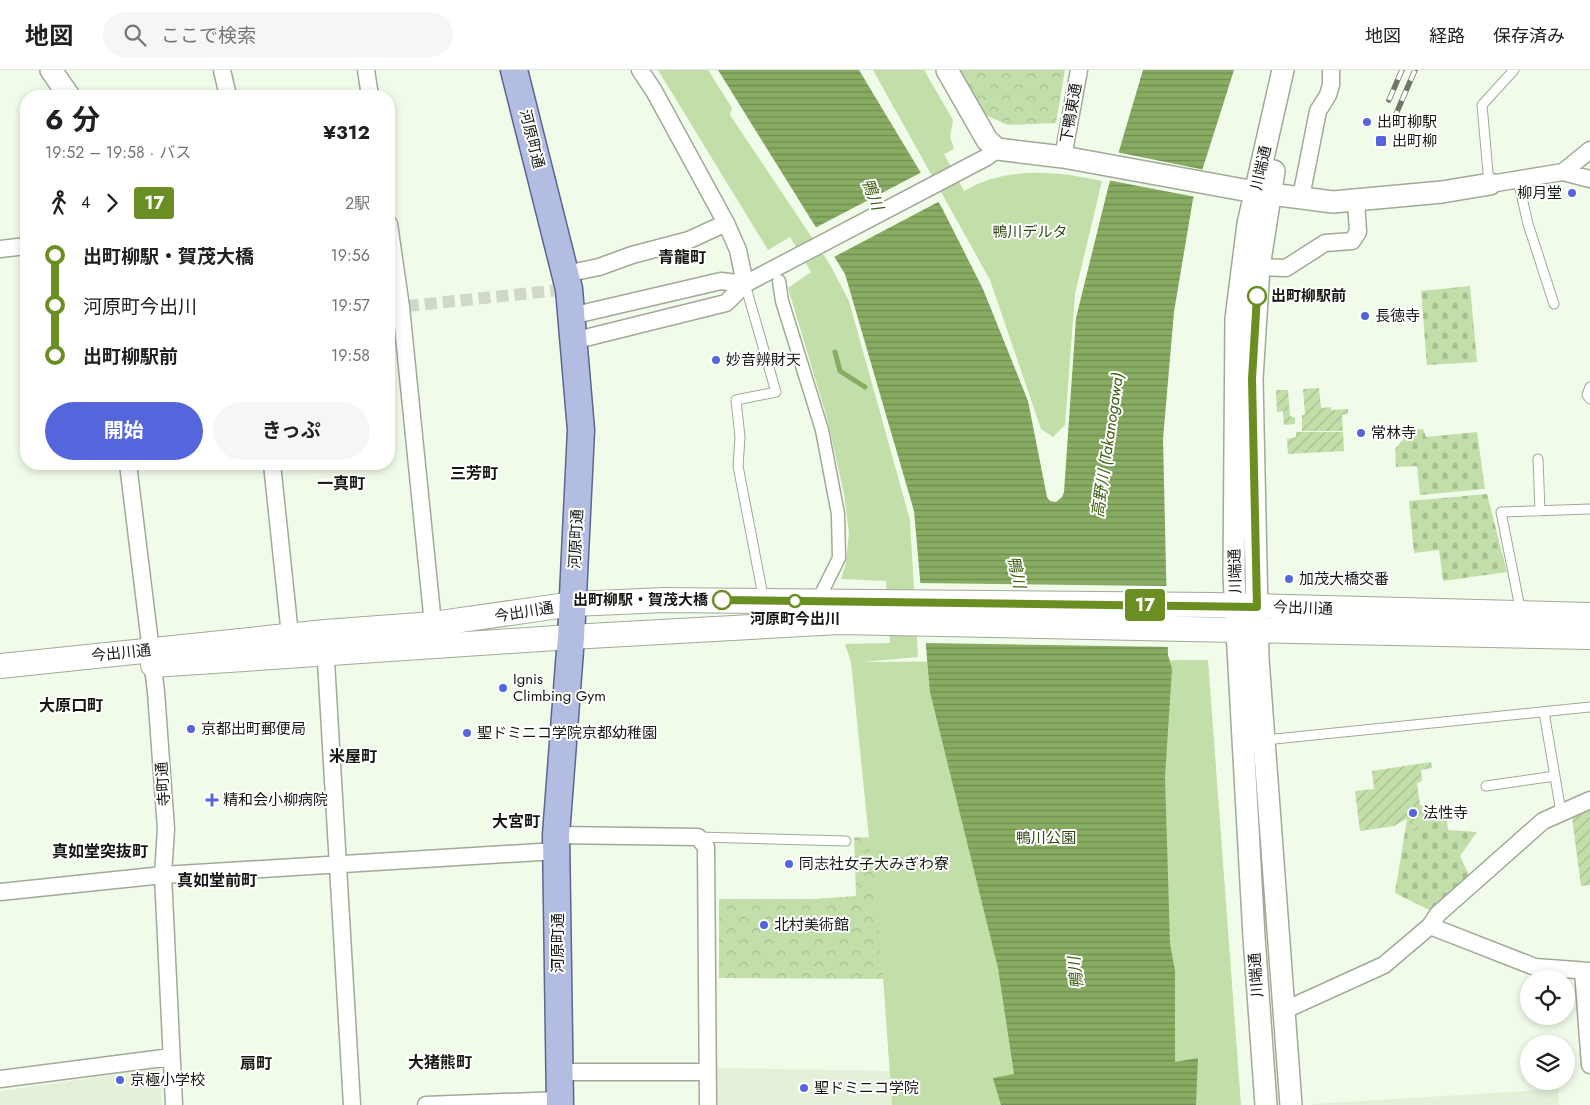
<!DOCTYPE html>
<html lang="ja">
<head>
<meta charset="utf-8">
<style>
	body { margin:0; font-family:Jost,"Noto Sans JP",sans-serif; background:#f6f6f6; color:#202124; height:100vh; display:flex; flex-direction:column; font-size:19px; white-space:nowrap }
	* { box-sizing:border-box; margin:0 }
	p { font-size:16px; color:#757577 }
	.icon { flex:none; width:28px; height:28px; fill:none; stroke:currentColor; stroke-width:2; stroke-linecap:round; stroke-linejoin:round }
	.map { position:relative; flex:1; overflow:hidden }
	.panel { position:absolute; left:20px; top:20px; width:375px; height:380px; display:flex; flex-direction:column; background:#fff; border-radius:20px; box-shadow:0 2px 8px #0003 }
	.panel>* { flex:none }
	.badge { padding:0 10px; border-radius:4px; font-size:18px; line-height:32px }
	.controls { position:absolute; left:1520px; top:900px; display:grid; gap:10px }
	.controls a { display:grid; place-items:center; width:55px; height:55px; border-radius:50%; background:#fff; box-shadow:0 2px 8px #0003; font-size:25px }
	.map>.badge { position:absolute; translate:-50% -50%; box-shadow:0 0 0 2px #fff }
	.legs { display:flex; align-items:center; gap:8px; height:55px; padding:0 25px; font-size:16px }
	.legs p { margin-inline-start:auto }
	.overview { display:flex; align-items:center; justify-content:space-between; height:85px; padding:0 25px }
	h1 { font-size:28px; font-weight:700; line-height:38px }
	.button { display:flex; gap:10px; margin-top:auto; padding:10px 25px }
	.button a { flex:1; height:58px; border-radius:30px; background:#5565db; color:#fff; font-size:20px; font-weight:700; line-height:58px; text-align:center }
	.button a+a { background:#f6f6f6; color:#202124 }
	ul { padding:0 25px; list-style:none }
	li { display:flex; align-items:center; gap:18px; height:50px; font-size:19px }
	li i { display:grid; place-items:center; width:8px; height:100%; margin:0 6px; background:currentColor }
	li i::after { content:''; width:12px; height:12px; margin:-6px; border:4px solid; border-radius:50%; background:#fff }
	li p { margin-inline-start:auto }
	li:first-child i { background:linear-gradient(#0000 50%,currentColor 0) }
	li:last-child i { background:linear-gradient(currentColor 50%,#0000 0) }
	header { display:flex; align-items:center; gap:30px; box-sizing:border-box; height:70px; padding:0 25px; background:#fff; border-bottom:1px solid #e0e0e0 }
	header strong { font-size:24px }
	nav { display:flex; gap:28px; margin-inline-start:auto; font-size:18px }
	.search { width:350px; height:45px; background:#f6f6f6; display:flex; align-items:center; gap:12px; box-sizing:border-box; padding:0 18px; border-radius:28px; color:#757577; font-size:19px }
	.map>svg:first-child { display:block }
	.built { fill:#e4f1d8 }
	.forest { fill:url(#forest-crowns) }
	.cemetery { fill:url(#cemetery-stones) }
	.park { fill:#c2dfa9 }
	.garden { fill:url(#garden-furrows) }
	.water { fill:url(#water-rules) }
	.pier { fill:#f1fbe9 }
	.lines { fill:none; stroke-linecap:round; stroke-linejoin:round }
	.stream { stroke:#88ad62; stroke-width:5 }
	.pedestrian-tunnel { stroke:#d0d9c9; stroke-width:12; stroke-dasharray:12 6; stroke-linecap:butt }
	.service-casing { stroke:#a1aa99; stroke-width:11 }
	.pedestrian-casing { stroke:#a1aa99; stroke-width:15 }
	.minor-casing { stroke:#a1aa99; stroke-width:19 }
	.tertiary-casing { stroke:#a1aa99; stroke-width:24 }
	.secondary-casing { stroke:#a1aa99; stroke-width:26 }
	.primary-casing { stroke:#5c668c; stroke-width:29 }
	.service { stroke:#fff; stroke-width:9 }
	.pedestrian { stroke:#fff; stroke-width:12 }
	.minor { stroke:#fff; stroke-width:16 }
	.tertiary { stroke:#fff; stroke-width:21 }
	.secondary { stroke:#fff; stroke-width:24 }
	.primary { stroke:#b3bce1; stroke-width:26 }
	.rail-casing { stroke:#6f756a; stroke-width:5.5 }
	.rail { stroke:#fff; stroke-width:4; stroke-dasharray:11; stroke-linecap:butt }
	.line-1-casing { stroke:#fff; stroke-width:11 }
	.line-1 { stroke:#6b8e23; stroke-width:8 }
	.poi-dot { fill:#5565db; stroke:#fff; stroke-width:2 }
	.stop-1-dot { fill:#fff; stroke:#6b8e23; stroke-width:2.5 }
	.labels { text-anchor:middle; stroke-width:4; stroke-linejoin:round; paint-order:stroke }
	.street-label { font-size:15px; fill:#161913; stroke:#fff }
	.poi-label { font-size:15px; fill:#161913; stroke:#fff; text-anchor:start }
	.park-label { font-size:15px; fill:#314813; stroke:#fff }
	.stop-label { font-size:15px; font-weight:bold; fill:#161913; stroke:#fff; text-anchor:start }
	.water-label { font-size:16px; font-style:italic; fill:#3f6010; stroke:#fff }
	.neighbourhood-label { font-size:16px; font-weight:bold; fill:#161913; stroke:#fff }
</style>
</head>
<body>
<header>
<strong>地図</strong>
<div class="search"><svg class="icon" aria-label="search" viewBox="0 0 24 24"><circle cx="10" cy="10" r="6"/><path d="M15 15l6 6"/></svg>ここで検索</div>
<nav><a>地図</a><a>経路</a><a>保存済み</a></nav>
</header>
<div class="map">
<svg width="1590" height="1035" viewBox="0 0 1590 1035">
	<defs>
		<pattern id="forest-crowns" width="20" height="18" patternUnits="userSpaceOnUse" patternTransform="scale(1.25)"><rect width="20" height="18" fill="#c2dfa9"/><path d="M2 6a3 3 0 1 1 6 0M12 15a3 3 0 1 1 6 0" fill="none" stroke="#a6bf91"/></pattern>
		<pattern id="cemetery-stones" width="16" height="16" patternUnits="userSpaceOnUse" patternTransform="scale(1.25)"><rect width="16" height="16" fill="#c2dfa9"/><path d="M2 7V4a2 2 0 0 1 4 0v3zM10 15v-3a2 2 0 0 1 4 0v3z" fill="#a6bf91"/></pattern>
		<pattern id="garden-furrows" width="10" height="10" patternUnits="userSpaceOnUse" patternTransform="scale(1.25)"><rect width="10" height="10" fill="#c2dfa9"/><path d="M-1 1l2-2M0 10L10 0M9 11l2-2" fill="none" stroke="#a6bf91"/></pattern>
		<pattern id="water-rules" width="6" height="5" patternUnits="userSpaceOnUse" patternTransform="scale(1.25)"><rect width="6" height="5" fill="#88ad62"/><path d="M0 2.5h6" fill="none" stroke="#6e8c50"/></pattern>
	</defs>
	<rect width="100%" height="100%" fill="#f1fbe9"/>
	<path class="built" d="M160,998l2,37h-162v-14z
		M716,998l174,3 2,34h-176z
		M1558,1019l1,16h-247v-1z"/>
	<path class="forest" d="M960,0h105l-9,53 -48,2 -23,-10z
		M854,767l28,1 11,141 -174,-1v-79h96l41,-3z"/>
	<path class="cemetery" d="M1470,216l7,76 -50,3 -6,-74z
		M1423,359l3,8 51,-5 8,57 -65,6 -3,-29 -21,1 -1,-18 16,-19z
		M1487,424l20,78 -64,9 -4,-31 -25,3 -5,-52z
		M1446,743l2,17 29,2 -17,24 10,21 -37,35 -38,-19 12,-74 10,17 4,-21z"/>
	<path class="park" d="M658,0h50l24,38 -2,7 99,148 20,38 61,219 8,137 -55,5 345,-2 33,445h-349l-9,-129 -32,-314 -6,-18 45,-1 -4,-62 -45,-2 5,-16 3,-30 -5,-39 -17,-76 -39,-130 23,-16 -21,-35 -22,13z
		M873,0h51l29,50 -3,17 4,12 -10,5 20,37c43,-25 91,-20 138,-10l-27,113 -10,131 -12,12 -12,-8 -51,-149z"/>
	<path class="garden" d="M1319,318l2,20 10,-1v3l17,-1v5l-6,1 1,16h-41v-16h3l-2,-26z
		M1276,320h12l2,26 5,2v6l-11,1 -1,-14 -6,1z
		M1296,362h47l1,19 -56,3 -1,-15 9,-2z
		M1431,692l1,6 -11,2 1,11 -5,2 3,22h6l1,9 -6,1 -4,21 -10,-17 -13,7 -34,5 -5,-40 19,-2 -2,-18z
		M1590,732v83l-9,1 -10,-76z"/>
	<path class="water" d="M718,0h141l83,138 41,81 45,112 19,96 3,4 6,1 6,-5 2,-5 12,-174 32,-130 35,-118h91l-41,129 -19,113 -11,127 5,216 4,14 -7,108 5,166 5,28v91l23,-4 -2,47h-195l-8,-27 21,-4 -16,-106 -68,-276 -16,-181 -69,-237z"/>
	<path class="pier" d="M1116,82l89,18 -9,27 -89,-17z
		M922,102l18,29 -108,57 -19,-29z
		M918,513l251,3 1,61 -247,-4z"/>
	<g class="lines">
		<path class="stream" d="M835,282l5,19 25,16"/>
		<path class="pedestrian-tunnel" d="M389,238l180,-19"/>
		<g class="service-casing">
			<path id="service" d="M1518,110l10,44 26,80
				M1489,114l-7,-79 32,-35
				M745,214l31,108 -40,8 4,37 -2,29 26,135
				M1590,317l-3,8 3,4
				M1538,389l2,52
				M1521,543l-20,-101 89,-3
				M1544,642l17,100
				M1265,670l325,-33
				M1486,716l69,-10
				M698,767l148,4"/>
		</g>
		<g class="pedestrian-casing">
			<path id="pedestrian" d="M779,211l3,20 40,129 16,84 1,44 -22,44"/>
		</g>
		<g class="minor-casing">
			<path id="minor" d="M222,0l6,26
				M366,0l4,26
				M640,0l14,21 72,132 12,27 7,34
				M1063,87l16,-87
				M1563,102l27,7
				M1490,114l73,-12 27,-22
				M1301,127l17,-86 10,-16 3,-10v-15
				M389,154l12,83 32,317
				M0,179l26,-3
				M1259,197l27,1 39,-25 27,-2 6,-9 -2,-31
				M565,204l34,-7 33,-12 57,-15 37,-17
				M571,246l150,-35 24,3
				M573,271l153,-38 19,-19 242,-127 10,-8
				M128,394l28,228 10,137 -3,46 11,230
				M272,394l18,171
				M325,574l27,461
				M556,765l142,2 8,10 2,258
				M0,822l163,-17 393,-24
				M1430,856l8,-12 105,-93 47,-21
				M1583,901l7,94
				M1285,940l99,-45 46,-39 105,41 55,4
				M559,1002h148
				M0,1009l171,-22
				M426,1035l134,-5"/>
		</g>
		<g class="tertiary-casing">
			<path id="tertiary" d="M51,0l18,26
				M947,0l40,70 10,9 66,8 192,35 78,10 109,-10 48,-8
				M1274,101l-15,96 -7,112 6,280 33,446
				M1266,1035l-12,-168 -20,-361 2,-257 12,-95 35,-154"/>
		</g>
		<g class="secondary-casing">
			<path id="secondary" d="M153,595l418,-28 268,-15 751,15
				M0,596l325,-34 108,-8 140,-20 92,-4 548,5 377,10"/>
		</g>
		<g class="primary-casing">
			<path id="primary" d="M514,0l55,219 12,141 -10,207 -15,198 4,270"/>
		</g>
		<use href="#service" class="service"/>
		<use href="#pedestrian" class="pedestrian"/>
		<use href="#minor" class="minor"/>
		<use href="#tertiary" class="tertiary"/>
		<use href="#secondary" class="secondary"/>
		<use href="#primary" class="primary"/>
		<g class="rail-casing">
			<path id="rail" d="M1389,30l13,-30
				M1393,51l22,-51"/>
		</g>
		<use href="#rail" class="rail"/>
	</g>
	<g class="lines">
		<g class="line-1-casing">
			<path id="line-1" d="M722,530l535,7 -5,-228 5,-83"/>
		</g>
		<use href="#line-1" class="line-1"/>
	</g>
	<g class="poi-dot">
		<circle cx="1367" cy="52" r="5"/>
		<rect x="1375" y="65" width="12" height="12" rx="2.5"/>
		<circle cx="1572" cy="123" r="5"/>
		<circle cx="1365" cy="246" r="5"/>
		<circle cx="716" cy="290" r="5"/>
		<circle cx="1361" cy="363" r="5"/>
		<circle cx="1289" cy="509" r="5"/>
		<circle cx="503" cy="618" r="5"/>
		<circle cx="191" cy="659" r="5"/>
		<circle cx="467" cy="663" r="5"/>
		<path d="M209.5 722.5h5v5h5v5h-5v5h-5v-5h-5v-5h5z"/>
		<circle cx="1413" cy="743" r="5"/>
		<circle cx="789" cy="794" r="5"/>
		<circle cx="764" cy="855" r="5"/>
		<circle cx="120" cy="1010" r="5"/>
		<circle cx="804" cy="1018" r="5"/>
	</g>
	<g class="stop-1-dot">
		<circle cx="1257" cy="226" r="9"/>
		<circle cx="722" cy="530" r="9"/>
		<circle cx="795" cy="531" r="6"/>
	</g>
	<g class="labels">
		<g class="street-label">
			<text transform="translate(1071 43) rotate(-80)" y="5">下鴨東通</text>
			<text transform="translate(532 69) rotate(76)" y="5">河原町通</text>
			<text transform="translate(1261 98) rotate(-77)" y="5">川端通</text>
			<text transform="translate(576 469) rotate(-87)" y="5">河原町通</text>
			<text transform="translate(1235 501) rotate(-91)" y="5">川端通</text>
			<text transform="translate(1303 538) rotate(2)" y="5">今出川通</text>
			<text transform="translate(524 542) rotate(-9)" y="5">今出川通</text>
			<text transform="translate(121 583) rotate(-6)" y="5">今出川通</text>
			<text transform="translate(163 714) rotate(-94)" y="5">寺町通</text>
			<text transform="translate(558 873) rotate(-90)" y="5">河原町通</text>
			<text transform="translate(1256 905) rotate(-94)" y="5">川端通</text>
		</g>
		<g class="poi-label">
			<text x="1377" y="57">出町柳駅</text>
			<text x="1392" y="76">出町柳</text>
			<text x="1562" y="128" text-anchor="end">柳月堂</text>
			<text x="1375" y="251">長徳寺</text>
			<text x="726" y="295">妙音辨財天</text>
			<text x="1371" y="368">常林寺</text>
			<text x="1299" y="514">加茂大橋交番</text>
			<text x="513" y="614">Ignis<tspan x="513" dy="17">Climbing Gym</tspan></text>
			<text x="201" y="664">京都出町郵便局</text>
			<text x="477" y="668">聖ドミニコ学院京都幼稚園</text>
			<text x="223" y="735">精和会小柳病院</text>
			<text x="1423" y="748">法性寺</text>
			<text x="799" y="799">同志社女子大みぎわ寮</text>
			<text x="774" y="860">北村美術館</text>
			<text x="130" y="1015">京極小学校</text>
			<text x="814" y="1023">聖ドミニコ学院</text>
		</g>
		<g class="park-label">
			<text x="1030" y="167">鴨川デルタ</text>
			<text x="1046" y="773">鴨川公園</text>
		</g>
		<g class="stop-label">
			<text x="1271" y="231">出町柳駅前</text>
			<text x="708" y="535" text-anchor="end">出町柳駅・賀茂大橋</text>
			<text x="795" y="554" text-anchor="middle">河原町今出川</text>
		</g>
		<g class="water-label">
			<text transform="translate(873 124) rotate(69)" y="6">鴨川</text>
			<text transform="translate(1107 375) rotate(-82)" y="6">高野川 (Takanogawa)</text>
			<text transform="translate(1017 502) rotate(78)" y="6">鴨川</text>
			<text transform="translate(1075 903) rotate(-96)" y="6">鴨川</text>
		</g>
		<g class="neighbourhood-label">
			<text x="682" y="193">青龍町</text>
			<text x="474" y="409">三芳町</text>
			<text x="341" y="419">一真町</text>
			<text x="71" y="641">大原口町</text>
			<text x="353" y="692">米屋町</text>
			<text x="516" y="757">大宮町</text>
			<text x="100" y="787">真如堂突抜町</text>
			<text x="217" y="816">真如堂前町</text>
			<text x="440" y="998">大猪熊町</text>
			<text x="256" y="999">扇町</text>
		</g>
	</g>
</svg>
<div class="controls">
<a><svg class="icon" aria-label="locate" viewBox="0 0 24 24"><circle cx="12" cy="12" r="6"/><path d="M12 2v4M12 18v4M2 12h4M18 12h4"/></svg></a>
<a><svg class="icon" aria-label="layers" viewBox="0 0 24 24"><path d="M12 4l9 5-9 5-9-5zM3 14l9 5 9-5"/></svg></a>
</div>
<b class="badge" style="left:1145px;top:535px;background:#6b8e23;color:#fff">17</b>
<section class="panel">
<div class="overview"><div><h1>6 分</h1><p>19:52 – 19:58 · バス</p></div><b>¥312</b></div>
<div class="legs"><svg class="icon" aria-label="walk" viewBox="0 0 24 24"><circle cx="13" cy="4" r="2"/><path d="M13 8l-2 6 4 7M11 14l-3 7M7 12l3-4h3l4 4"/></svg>4<svg class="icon" aria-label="forward" viewBox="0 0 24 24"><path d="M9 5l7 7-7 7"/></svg><b class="badge" style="background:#6b8e23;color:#fff">17</b><p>2駅</p></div>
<ul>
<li><i style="color:#6b8e23"></i><b>出町柳駅・賀茂大橋</b><p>19:56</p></li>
<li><i style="color:#6b8e23"></i><span>河原町今出川</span><p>19:57</p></li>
<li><i style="color:#6b8e23"></i><b>出町柳駅前</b><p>19:58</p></li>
</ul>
<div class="button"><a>開始</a><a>きっぷ</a></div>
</section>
</div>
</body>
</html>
